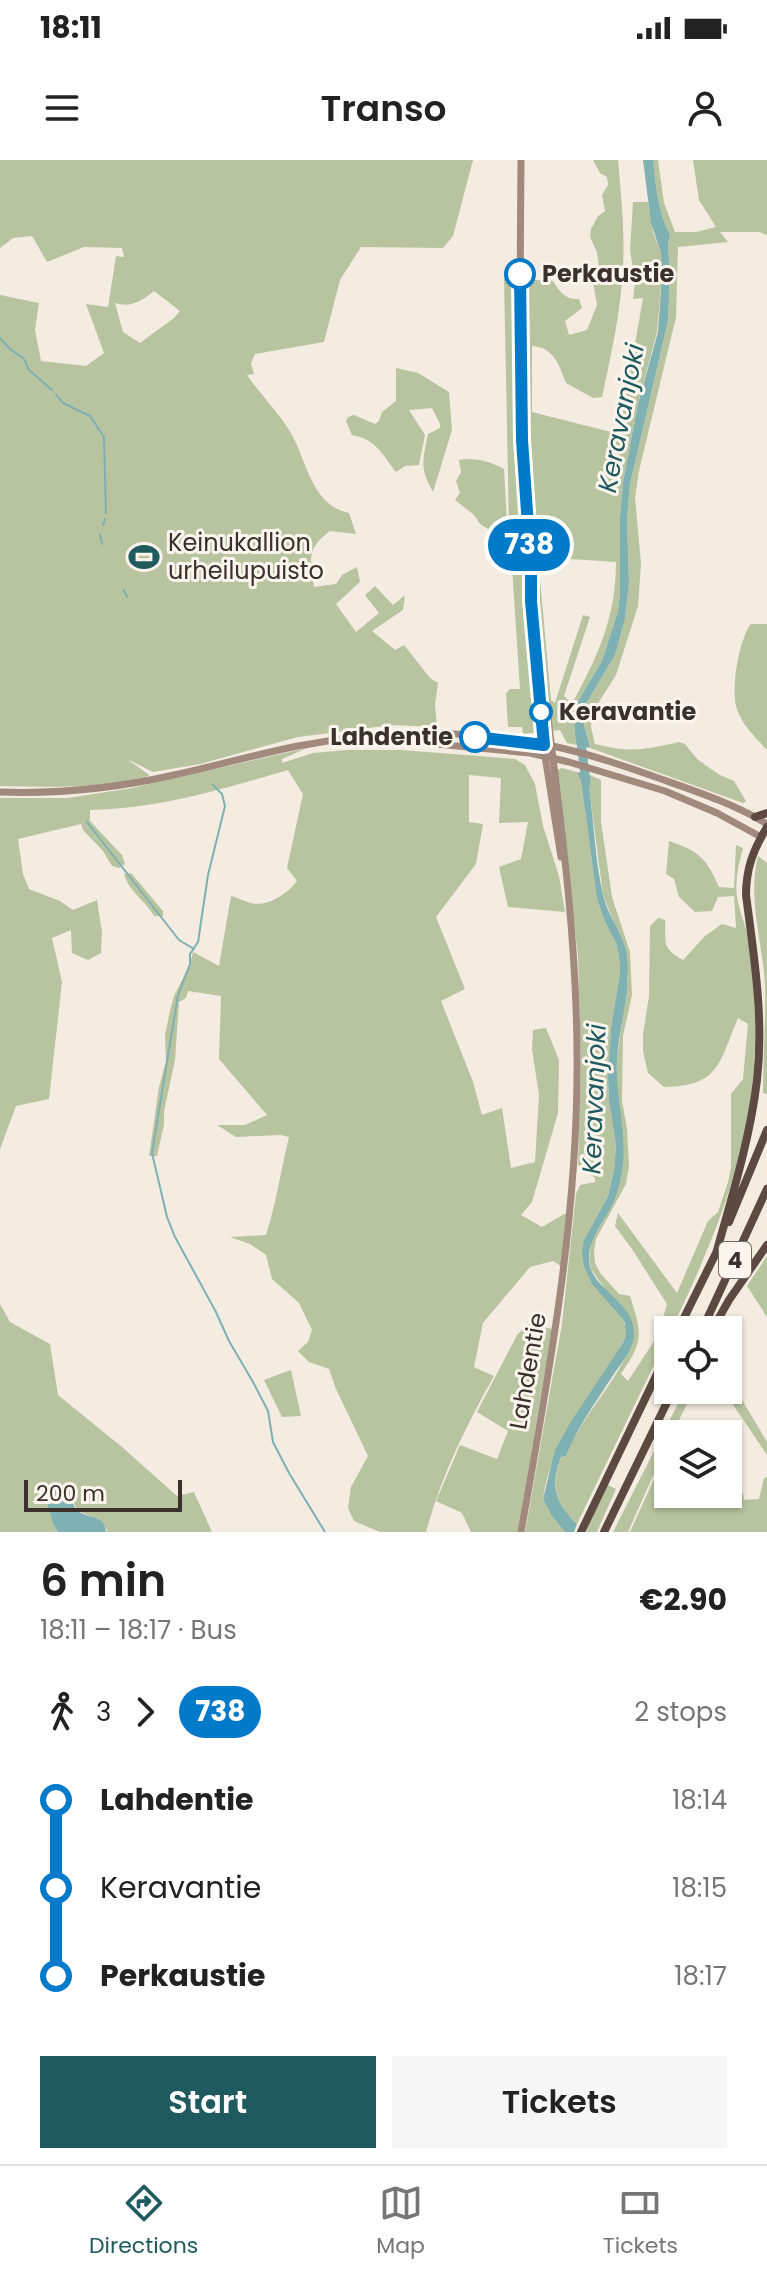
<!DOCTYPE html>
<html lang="en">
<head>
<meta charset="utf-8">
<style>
	body { margin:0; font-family:Poppins,sans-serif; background:#f6f6f6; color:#222; height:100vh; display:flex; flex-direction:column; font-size:30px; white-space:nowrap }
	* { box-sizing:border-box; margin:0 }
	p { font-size:26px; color:#767676 }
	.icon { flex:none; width:44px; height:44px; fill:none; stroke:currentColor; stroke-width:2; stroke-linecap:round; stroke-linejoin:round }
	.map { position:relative; height:1372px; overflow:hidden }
	.sheet { display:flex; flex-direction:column; background:#fff; flex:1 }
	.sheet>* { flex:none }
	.badge { padding:0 16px; border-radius:26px; font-size:28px; line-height:52px }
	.fabs { position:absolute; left:654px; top:1156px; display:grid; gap:16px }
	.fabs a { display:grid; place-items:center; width:88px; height:88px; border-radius:0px; background:#fff; box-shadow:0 2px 6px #0004; font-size:40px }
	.scale { position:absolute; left:24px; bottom:20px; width:158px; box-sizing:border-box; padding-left:8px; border:4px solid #3b302b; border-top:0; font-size:22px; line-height:28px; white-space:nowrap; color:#3b302b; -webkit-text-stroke:6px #fbf5ee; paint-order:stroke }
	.map>.badge { position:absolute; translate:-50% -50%; box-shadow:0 0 0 4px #fff }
	.legs { display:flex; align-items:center; gap:12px; height:88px; padding:0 40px; font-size:26px }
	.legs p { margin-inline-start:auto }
	.overview { display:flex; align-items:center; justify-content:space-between; height:136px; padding:0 40px }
	h1 { font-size:44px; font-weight:600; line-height:60px }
	.action { display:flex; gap:16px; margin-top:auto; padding:16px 40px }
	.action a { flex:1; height:92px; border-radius:0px; background:#1f5a5e; color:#fff; font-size:32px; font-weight:600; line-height:92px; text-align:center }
	.action a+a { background:#f6f6f6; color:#222 }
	ul { padding:0 40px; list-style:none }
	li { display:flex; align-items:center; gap:28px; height:88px; font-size:30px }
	li i { display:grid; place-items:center; width:12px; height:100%; margin:0 10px; background:currentColor }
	li i::after { content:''; width:20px; height:20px; margin:-10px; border:6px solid; border-radius:50%; background:#fff }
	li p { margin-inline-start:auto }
	li:first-child i { background:linear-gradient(#0000 50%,currentColor 0) }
	li:last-child i { background:linear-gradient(currentColor 50%,#0000 0) }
	.status { display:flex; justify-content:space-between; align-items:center; height:56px; padding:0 40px; background:#fff; direction:ltr }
	.status svg { height:22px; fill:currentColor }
	header { display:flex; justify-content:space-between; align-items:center; height:104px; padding:0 40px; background:#fff; font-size:36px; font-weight:600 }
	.tabs { display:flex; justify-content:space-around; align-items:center; height:112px; border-top:2px solid #e0e0e0; background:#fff; font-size:22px; color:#767676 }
	.tabs a { display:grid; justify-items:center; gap:4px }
	.tabs .on { color:#1f5a5e }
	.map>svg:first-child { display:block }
	.green { fill:#b8c4a0; fill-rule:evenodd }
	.water { fill:#7fb0b2 }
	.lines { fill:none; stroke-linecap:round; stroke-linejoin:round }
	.stream { stroke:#7fb0b2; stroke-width:2 }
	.river { stroke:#7fb0b2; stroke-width:9 }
	.secondary { stroke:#a18a7d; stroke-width:7 }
	.motorway { stroke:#5c4a42; stroke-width:8 }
	.line-1-casing { stroke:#fff; stroke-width:18 }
	.line-1 { stroke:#007ac9; stroke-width:12 }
	.stop-1-dot { fill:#fff; stroke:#007ac9; stroke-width:4 }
	.labels { text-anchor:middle; stroke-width:6; stroke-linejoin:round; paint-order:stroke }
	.shield { fill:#fbf5ee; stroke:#756b66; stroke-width:2 }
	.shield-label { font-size:22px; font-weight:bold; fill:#3b302b }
	.stop-label { font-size:24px; font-weight:bold; fill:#3b302b; stroke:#fbf5ee; text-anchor:start }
	.poi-label { font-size:24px; fill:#3b302b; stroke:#fbf5ee; text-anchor:start }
	.street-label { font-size:24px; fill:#3b302b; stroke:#fbf5ee }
	.water-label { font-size:26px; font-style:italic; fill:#1f5a5e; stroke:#fbf5ee }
</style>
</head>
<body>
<div class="status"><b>18:11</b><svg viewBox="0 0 49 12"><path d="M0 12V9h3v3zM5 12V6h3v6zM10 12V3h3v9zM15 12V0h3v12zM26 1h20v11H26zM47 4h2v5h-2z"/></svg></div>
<header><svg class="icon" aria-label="menu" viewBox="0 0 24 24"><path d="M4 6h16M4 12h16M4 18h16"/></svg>Transo<svg class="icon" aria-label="person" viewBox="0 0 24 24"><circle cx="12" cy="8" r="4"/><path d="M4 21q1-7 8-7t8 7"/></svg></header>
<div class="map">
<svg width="767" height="1372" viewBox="0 0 767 1372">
	<rect width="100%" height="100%" fill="#f4ebe1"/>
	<path class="green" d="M0,0h473l-20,76 -10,12 -82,-1 -21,33 -16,62 -69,12 -4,9 3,11 -7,1c13,19 30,36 42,55 18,28 21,75 60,83l7,21 -26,-3c-25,19 -19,28 -16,56l22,-3 6,-9 15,-8 3,15 -24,22 20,28 23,-19 -14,-18 10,-9 18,19 12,-10 -2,15 -31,21 23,19 9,-5 26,33 8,5 -3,22 2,22 -45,-2 -94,12 -98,27 -47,8 -26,-13 21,15 1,2c-48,13 -100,11 -149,10v-491l39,8 -4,27 6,31 45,5 18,-13 -18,-49 22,3 8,-51 8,1 -2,-9 -38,-1 -37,15 -15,-26 -19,2 -13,10zM154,131l26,20 -6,7 -34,25 -17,-11 -8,-29c17,5 26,-2 39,-12z
		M593,0h25c3,35 7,72 5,107 -2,44 -12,88 -21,130l-9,1 -27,-15c-7,-18 -12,-36 -34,-37v66l79,20 -3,12 7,1 5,-15 23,-132 -10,1 2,-17 -5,-32 3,-48h15l5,30 8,21 1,23 -5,56 -19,72 -15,78 -3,34v78l-2,17 -16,50 -23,38 -5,14 3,32 -10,-2 -7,-13 -37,4 -1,-7h-14l-2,-33 4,-5h10l-10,-152 -2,3 -4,-1 -24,-15 -6,-9 -19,-15 5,-7 -4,-12 5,-9 -2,-12c17,-3 31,2 45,9l3,54 2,3 -5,-248c17,1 32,2 49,3 7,11 12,19 26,18l3,9 -17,13 4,14 18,-5 10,-25 -4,-23 6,-14 -2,-16 -7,-15 1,-8 7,-13 7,-5 -3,-16 6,-10 -1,-8 -7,-4zM538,397l78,5c0,56 -18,93 -44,142l-8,-8 26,-79 -7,-2 -28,88 -4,-3z
		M653,0h5l6,43 11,29h21l20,-5 -17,-27 -6,-40h74v75l-8,-3h-39l8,10 -50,5 -2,70 -37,154 -4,27 6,65 -3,43 -22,69 -24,38 -1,14 4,17c36,9 48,6 84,-2l6,2 12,15 21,15 16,7 12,20 -3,2 -153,-55 -6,-23v-18l31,-52 10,-36 4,-36 -2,-65 3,-34 38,-163 2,-46 -2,-31 2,-9c-12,-23 -14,-49 -17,-75z
		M396,208l22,5 31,19 3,38 -19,62c-14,-24 -10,-32 -5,-58l12,-6v-4l-8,-16 -23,2 16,25 -6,30 -14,1 -9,6c-14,-18 -20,-33 -44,-37l-6,-14 2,-4 6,-2 21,9 4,-3 3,-9 14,-11z
		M751,464h16v126c-11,-12 -25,-25 -30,-41 -7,-18 2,-70 14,-85z
		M307,588l-25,11v4l31,-10 35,-3h53l114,9 10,6 10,19 8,42 16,50 6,36 -57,-5 -9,-40 22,-8 7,-37 -29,1 2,-45 -32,-3v47l14,2 -7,40 -40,53 29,72 -24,12 32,81 9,33 20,-7 9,60 24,-6 4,-67 -7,-46 1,-19 13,-2 13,32 -1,53 -26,89 -11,13 21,12 24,-14 -5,53 -8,-5 -23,6 -47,56 -9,44 20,9c-28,50 -53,100 -68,156h-46l-26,-11 -6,-13 3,-21 17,-31 -32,-67 -7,-20 -20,-7 -11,-11 10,-9 4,-12 -13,-27 -27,-24 -6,-24 -16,-11 -20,-7 36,-2c10,-32 15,-65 23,-98l-9,-2 -44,2 -19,-12h28l22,-10 -48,-56 2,-63 -33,-5 -2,7 -7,4 -4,58 -11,51v13l-7,32h-8l10,-69 7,-26 -1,-26 4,-20 5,-19 16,-32 3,-12 26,14 12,-70c8,2 18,8 26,8 15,0 32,-12 40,-23l-10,-13 16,-74 -15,-24c-65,19 -130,39 -198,40v11l32,34 3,9 -6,4 -7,-2 -9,-15 -20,-21 -2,-6 -63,15 5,35 6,15 31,12 13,9 24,-10 5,32 -1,21 -13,7 -16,-7 -1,-23 -19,8 10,44 -13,117 -33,7 -16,43v-351h68l64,-10z
		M562,608l15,4 4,9 16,118 8,23 11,21 3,13 1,17 -9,55 -3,49 1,24 7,45 -2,24 -6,26 -24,44v26l38,52c3,5 5,12 4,18 -3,15 -18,31 -26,44 -25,36 -51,74 -57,119l8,16 14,17h-40l37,-208 14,-130 4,-9 15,-3v-4l-17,-13 3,-102 -3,-106 -21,-187z
		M590,615l11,5v42l11,75 18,55 2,43 -9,41 -1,65 5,27 2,38 -3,18 -30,55 -2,12 1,12 6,11 18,20 11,2c12,38 14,44 -9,78l7,7 30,-46 9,-31 -35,-55 -17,-23 3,-13 59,80 31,-72 10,-9 10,-30 3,-14v-74l12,-15 5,-55 -10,-6c-19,45 -18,68 -74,69l-16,-14 -5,-22v-16l6,-39 1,-70 8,-8 7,2c1,22 -4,28 18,40l22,-24 17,-12 14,4 -2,-32 -16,1 -6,14 -17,1 -16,-15 -5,-18 -8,-5 3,-33c30,10 37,17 50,46l15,1 2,-43 7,3c-5,18 -9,36 -5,54 3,14 9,27 11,41 4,28 6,57 6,85 2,110 -37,205 -84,302h-3v6l-91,188c-24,-23 -26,-35 -16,-67l5,-1c14,-37 43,-65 60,-100 4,-8 6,-17 8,-25l-43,-62 -2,-9 2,-18 23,-43 9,-34 -7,-78 1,-28 11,-82 -9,-42 -16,-40 -14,-108z
		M758,696l9,7v231l-4,-1c0,-36 3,-71 2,-107 -2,-44 -18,-86 -7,-130z
		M131,713l32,38v5h-9c-8,-15 -25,-24 -30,-42z
		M767,1096v61l-20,-31z
		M0,1144l10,18 40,22 8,51 64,52 55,49 17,-4 18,40h-106l1,-2 -7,-10 -22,-9 -10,-19 -11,-2 -13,2 9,32 5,8h-58z
		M528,1164l24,5 -34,203h-47l-9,-19 -26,-12 24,-56 37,14 11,-28 -31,-19 40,-77z
		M291,1210l10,46 -19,1 -18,-37z
		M728,1216l39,66v13l-44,-65h5z
		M685,1230h9l-22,44h-4v8l-40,90h-15z
		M668,1288v46h60v-10l4,-1 2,10h9l1,7 15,-1 5,-21 3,-1v55h-137z
		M606,1324l10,5 -19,43h-11z"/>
	<path class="water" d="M643,0h10c3,26 5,52 17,75l-2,9 2,31 -2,46 -38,163 -3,34 2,65 -4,36 -10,36 -31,52v18l6,23 -13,-3 -2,-15v-24l27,-45 16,-50 2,-17v-78l3,-34 15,-78 20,-72 4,-56 -1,-23 -10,-30z
		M577,612l13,3 -1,12c5,36 6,73 14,108 5,22 22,41 24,62 4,35 -8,69 -10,103 -2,34 9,68 6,103 -1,15 -6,33 -13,46 -9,16 -21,31 -21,50 0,32 53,44 44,82 -3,13 -14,25 -21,36 -17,26 -35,51 -46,79l-5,1c-11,31 -7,44 16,67l-3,8h-9l-14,-17 -8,-16 12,-49 17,-30 51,-77 3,-7 -1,-13 -3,-5 -30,-34 -8,-18 -2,-14 2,-12 24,-44 6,-26 2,-24 -7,-45 -1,-24 3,-49 9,-55 -1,-17 -3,-13 -11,-21 -8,-23 -16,-118z
		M57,1330l11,2c3,5 5,14 9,18 11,10 27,3 29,22h-48l-5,-8 -9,-32z"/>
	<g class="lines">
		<path class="stream" d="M0,178l9,10 15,11 5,11 23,20
			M56,234l7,9 27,13 14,21 2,76
			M103,365l2,-6
			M100,375l2,9
			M124,430l3,7
			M213,625l9,9 3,12 -17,69 -10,67 -8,12v10l-12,31 -26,158 15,64 8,20 41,75 13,29 24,41 15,29 5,31 16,31 36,59
			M87,662l92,118 15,9"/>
		<path class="river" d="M580,574l6,49"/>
		<path class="secondary" d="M532,463l13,133 16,101
			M373,578l157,15 39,9 96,29 52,22 44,24
			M0,632c58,2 117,-4 174,-17 42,-9 83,-21 124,-29 85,-16 174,-17 259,1 36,8 70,20 104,32 37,13 73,25 106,45
			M521,1372c28,-159 58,-318 56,-481 -1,-167 -33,-331 -47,-496 -12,-132 -10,-263 -9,-395"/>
		<path class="motorway" d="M755,657l12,-4
			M729,1062l38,-92
			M716,1094c16,-58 34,-115 41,-174 7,-63 -3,-123 -11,-185 0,-26 7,-45 21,-68
			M678,1170l40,-81
			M702,1170l65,-141
			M712,1170l17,-30 38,-55
			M581,1372l87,-181
			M604,1372l69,-142"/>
	</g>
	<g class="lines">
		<g class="line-1-casing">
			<path id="line-1" d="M475,577l69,8 -13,-144v-32l-9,-129 -2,-166"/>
		</g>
		<use href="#line-1" class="line-1"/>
	</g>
	<defs>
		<g id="stadium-bare" transform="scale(2.4)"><path d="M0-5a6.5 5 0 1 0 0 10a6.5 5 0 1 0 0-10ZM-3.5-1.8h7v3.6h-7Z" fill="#1f5a5e" stroke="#fbf5ee" stroke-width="2.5" paint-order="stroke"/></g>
	</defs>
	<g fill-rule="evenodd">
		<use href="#stadium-bare" x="144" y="397"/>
	</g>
	<g class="stop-1-dot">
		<circle cx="520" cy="114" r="14"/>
		<circle cx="541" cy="552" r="10"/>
		<circle cx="475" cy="577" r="14"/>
	</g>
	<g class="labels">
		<rect class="shield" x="719" y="1082" width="32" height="36" rx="6"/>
		<g class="shield-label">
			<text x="735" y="1108">4</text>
		</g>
		<g class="stop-label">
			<text x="542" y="122">Perkaustie</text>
			<text x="559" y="560">Keravantie</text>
			<text x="453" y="585" text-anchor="end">Lahdentie</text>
		</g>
		<g class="poi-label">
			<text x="168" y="391">Keinukallion<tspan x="168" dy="28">urheilupuisto</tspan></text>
		</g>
		<g class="street-label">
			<text transform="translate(528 1211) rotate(-80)" y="8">Lahdentie</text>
		</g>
		<g class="water-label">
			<text transform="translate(621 258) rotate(-79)" y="9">Keravanjoki</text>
			<text transform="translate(594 939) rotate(-88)" y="9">Keravanjoki</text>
		</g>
	</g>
</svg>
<div class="fabs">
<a><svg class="icon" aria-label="locate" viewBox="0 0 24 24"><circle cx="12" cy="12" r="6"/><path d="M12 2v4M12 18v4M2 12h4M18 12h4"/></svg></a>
<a><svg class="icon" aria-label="layers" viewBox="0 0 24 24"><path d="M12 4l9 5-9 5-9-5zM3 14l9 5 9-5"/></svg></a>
</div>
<div class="scale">200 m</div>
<b class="badge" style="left:529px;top:385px;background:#007ac9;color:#fff">738</b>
</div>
<section class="sheet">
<div class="overview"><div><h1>6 min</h1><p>18:11 – 18:17 · Bus</p></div><b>€2.90</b></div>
<div class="legs"><svg class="icon" aria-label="walk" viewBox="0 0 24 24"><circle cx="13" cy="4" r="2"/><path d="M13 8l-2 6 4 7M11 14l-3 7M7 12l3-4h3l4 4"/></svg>3<svg class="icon" aria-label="forward" viewBox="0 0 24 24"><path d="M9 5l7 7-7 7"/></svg><b class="badge" style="background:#007ac9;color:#fff">738</b><p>2 stops</p></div>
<ul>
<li><i style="color:#007ac9"></i><b>Lahdentie</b><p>18:14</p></li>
<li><i style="color:#007ac9"></i><span>Keravantie</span><p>18:15</p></li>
<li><i style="color:#007ac9"></i><b>Perkaustie</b><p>18:17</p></li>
</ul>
<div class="action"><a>Start</a><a>Tickets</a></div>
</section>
<nav class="tabs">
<a class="on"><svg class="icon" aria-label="directions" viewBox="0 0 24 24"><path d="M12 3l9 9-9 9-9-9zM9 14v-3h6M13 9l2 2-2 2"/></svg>Directions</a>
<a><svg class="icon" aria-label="map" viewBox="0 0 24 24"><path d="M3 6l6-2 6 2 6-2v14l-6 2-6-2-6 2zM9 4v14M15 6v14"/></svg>Map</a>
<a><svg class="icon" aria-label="tickets" viewBox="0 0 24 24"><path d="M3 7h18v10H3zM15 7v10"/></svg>Tickets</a>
</nav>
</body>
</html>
